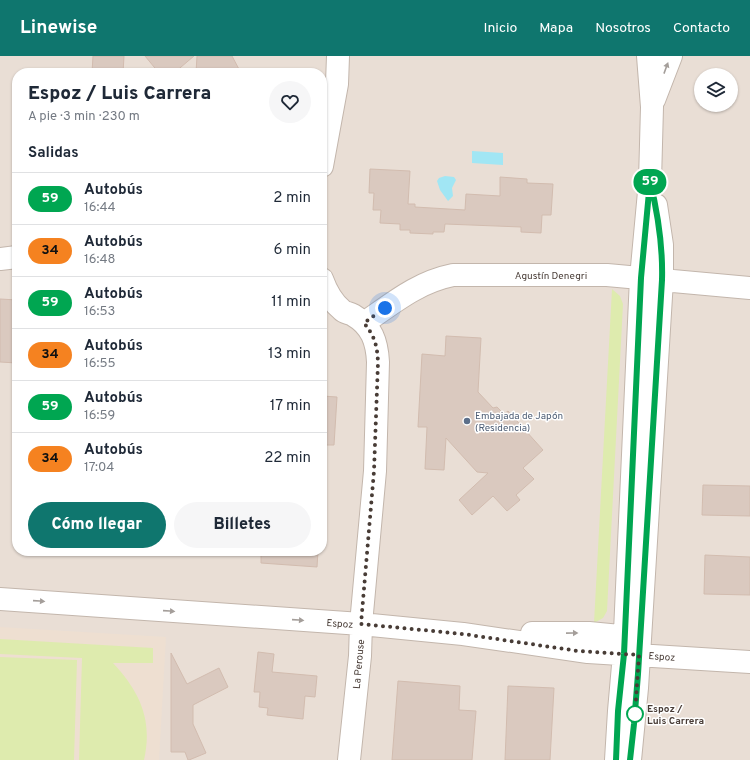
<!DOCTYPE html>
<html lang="es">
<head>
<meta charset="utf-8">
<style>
	body { margin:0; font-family:Overpass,sans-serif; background:#f6f6f7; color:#1f2937; height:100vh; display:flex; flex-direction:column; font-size:15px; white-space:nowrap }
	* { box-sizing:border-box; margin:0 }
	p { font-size:13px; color:#747a83 }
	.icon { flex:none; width:22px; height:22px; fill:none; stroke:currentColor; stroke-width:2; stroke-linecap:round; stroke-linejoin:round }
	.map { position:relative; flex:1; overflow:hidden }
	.side { position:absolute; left:12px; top:12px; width:315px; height:488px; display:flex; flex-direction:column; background:#fff; border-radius:16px; box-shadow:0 1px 3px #0004 }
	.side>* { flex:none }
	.badge { padding:0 8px; border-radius:13px; font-size:14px; line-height:26px }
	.tools { position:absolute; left:694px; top:12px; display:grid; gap:8px }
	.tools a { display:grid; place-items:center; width:44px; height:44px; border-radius:50%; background:#fff; box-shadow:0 1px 3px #0004; font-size:20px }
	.you { position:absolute; width:20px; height:20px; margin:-10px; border:3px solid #fff; border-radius:50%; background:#1a73e8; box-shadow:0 0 0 6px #1a73e833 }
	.map>.badge { position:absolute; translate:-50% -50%; box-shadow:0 0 0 2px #fff }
	h2 { padding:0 16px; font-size:15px; line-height:36px }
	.round { display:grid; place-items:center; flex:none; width:42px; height:42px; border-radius:21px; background:#f6f6f7 }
	.overview { display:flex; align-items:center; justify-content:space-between; height:68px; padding:0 16px }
	h1 { font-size:19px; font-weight:800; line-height:30px }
	.cta { display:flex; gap:8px; margin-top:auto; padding:8px 16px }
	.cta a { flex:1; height:46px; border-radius:24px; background:#0f766e; color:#fff; font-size:16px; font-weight:800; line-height:46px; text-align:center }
	.cta a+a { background:#f6f6f7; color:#1f2937 }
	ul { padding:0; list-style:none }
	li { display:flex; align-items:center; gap:12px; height:52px; padding:0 16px; border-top:1px solid #e0e1e3 }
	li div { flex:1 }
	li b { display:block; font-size:15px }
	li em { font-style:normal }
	li .badge { min-width:44px; font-weight:700; text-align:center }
	header { display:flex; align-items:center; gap:24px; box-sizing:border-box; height:56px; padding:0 20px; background:#0f766e; color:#fff }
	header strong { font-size:19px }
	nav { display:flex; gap:22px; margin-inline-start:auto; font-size:14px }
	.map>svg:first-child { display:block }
	.residential { fill:#e9ded5; fill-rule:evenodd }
	.education { fill:#eedfd1 }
	.green { fill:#deebae }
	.water { fill:#a1e6f4 }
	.building { fill:#dac9bf; stroke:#d2bcaf }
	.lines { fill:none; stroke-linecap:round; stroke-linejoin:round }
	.minor-casing { stroke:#c3b6ac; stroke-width:24 }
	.minor { stroke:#fff; stroke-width:22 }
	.oneway { fill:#a49e9a }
	.line-casing { stroke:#fff; stroke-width:9 }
	.line { stroke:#00a651; stroke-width:6 }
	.walk { stroke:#483c36; stroke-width:4; stroke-dasharray:0 7.2 }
	.service-dot { fill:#5c6f8a; stroke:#fff; stroke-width:1.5 }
	.stop-dot { fill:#fff; stroke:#00a651; stroke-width:2 }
	.labels { text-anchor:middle; stroke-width:3; stroke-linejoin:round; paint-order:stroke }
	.street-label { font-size:10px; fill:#483c36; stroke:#fff }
	.service-label { font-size:10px; fill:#4e5e75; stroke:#fff; text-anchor:start }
	.stop-label { font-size:10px; font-weight:bold; fill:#483c36; stroke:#fff; text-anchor:start }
</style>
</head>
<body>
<header>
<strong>Linewise</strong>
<nav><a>Inicio</a><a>Mapa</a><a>Nosotros</a><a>Contacto</a></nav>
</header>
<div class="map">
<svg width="750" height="704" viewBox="0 0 750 704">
	<rect width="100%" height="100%" fill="#f4ede7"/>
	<path class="residential" d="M0,0h750v704h-750zM17,17h305v478h-305zM701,19h30v30h-30z"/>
	<path class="education" d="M0,571l166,10 -7,123h-159z"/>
	<path class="green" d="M612,233l8,7 3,8 -16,307 -4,7 -9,5z
		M0,583l153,9v15h-40c27,29 40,57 31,97h-65l3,-102 -82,-4z
		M0,601l77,3 -3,100h-74z"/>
	<path class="water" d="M472,95l31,2v12l-31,-2z
		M445,120l9,1 2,3 -4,8 1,8 -5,5 -8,-11 -3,-9 2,-3z"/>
	<path class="building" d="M93,0h31l-1,17h-31z
		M145,0h49l-20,17h-15z
		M197,0h35l9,17h-45z
		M370,113l40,2 -2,33h7v3l50,3 1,-16 34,2v-19l27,2v4l26,1 -2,31h-9l-1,18 -20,-1v-5l-76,-3 -1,8h-11v2l-23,-1v-3h-10v-6l-20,-1 1,-13h-8l1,-17h-5z
		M0,243l17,1v63l-17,-1z
		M446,280l35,2 -3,54 15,16 4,-1 7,7 4,-3 35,39 -20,18 11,11 -18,16 4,5 -13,11 -14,-15 -21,19 -13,-15 29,-27 -11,-1 -31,-34 -2,32 -19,-1 2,-42h-9l4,-73 23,2z
		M322,340l15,1 -3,48h-12z
		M703,429l47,1v30l-48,-1z
		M261,495h57l-1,16 -56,-4z
		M705,499l45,2v38l-46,-1z
		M258,596l16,2 -2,18 45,4 -2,21 -10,-1 -2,23 -36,-4 1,-7 -9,-1 1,-15h-6z
		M171,597l16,31 32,-16 9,19 -35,18v19l13,29 -17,7h-1l-3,-8h-14z
		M398,625l62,5 -1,24 17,1 -4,49h-80z
		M508,630l46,2 -4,72h-45z"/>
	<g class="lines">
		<g class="minor-casing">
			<path id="minor" d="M654,44l17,-44
				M322,110l15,-82 1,-28
				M0,203l17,-2
				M322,223c4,11 10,23 20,31 3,3 7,3 11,5 19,11 24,27 25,47l-3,109 -14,153 -1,32 -11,104
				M364,267c29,-20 54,-41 89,-48h154l143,13
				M0,543l361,25 102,10 125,18 162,10
				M532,577h57l31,3 9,-2 8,-5
				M616,704l3,-49 5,-57 17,-376 9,-97 2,-74 -4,-51
				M630,704l7,-72 25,-408v-35l-6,-40"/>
		</g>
		<use href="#minor" class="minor"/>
	</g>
	<defs><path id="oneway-solid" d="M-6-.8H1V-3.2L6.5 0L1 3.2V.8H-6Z"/></defs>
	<g class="oneway">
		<use href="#oneway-solid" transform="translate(666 12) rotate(-70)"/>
		<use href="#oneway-solid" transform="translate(39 545) rotate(4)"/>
		<use href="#oneway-solid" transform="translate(169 555) rotate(4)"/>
		<use href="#oneway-solid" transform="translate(298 564) rotate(4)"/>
		<use href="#oneway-solid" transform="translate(572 577) rotate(-1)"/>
	</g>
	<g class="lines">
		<g class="line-casing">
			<path id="line" d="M616,704l2,-49 6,-57 17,-376 9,-97c8,33 13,65 12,99l-24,394 -4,50 -4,36"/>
		</g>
		<use href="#line" class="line"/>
		<path class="walk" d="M385,252l-21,15c11,14 13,22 14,39l-4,109 -13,153 102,10 115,17 61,4 -4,59"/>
	</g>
	<circle class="service-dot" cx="467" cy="365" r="4"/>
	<circle class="stop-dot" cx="635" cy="658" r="8"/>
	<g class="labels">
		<g class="street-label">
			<text x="551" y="223">Agustín Denegri</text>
			<text transform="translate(340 567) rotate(4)" y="4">Espoz</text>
			<text transform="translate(662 600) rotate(4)" y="4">Espoz</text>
			<text transform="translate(358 608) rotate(-85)" y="4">La Perouse</text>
		</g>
		<g class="service-label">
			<text x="475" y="363">Embajada de Japón<tspan x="475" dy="12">(Residencia)</tspan></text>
		</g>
		<g class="stop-label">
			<text x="647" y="656">Espoz /<tspan x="647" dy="12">Luis Carrera</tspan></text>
		</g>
	</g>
</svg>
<div class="tools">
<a><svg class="icon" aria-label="layers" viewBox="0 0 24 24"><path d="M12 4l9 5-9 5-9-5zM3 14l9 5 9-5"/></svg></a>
</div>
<div class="you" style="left:385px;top:252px"></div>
<b class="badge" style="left:650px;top:126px;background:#00a651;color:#fff">59</b>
<section class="side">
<div class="overview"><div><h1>Espoz / Luis Carrera</h1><p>A pie · 3 min · 230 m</p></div><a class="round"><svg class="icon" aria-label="heart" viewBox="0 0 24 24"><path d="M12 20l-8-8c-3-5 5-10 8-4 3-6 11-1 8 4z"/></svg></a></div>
<h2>Salidas</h2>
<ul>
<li><span class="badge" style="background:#00a651;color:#fff">59</span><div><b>Autobús</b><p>16:44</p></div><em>2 min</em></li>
<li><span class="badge" style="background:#f58220;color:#111">34</span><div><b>Autobús</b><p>16:48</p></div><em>6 min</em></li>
<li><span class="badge" style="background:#00a651;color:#fff">59</span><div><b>Autobús</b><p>16:53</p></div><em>11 min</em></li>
<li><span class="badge" style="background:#f58220;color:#111">34</span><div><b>Autobús</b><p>16:55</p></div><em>13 min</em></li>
<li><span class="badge" style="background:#00a651;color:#fff">59</span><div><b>Autobús</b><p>16:59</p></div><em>17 min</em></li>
<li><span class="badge" style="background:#f58220;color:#111">34</span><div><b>Autobús</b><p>17:04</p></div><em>22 min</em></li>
</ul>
<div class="cta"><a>Cómo llegar</a><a>Billetes</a></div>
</section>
</div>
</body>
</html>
